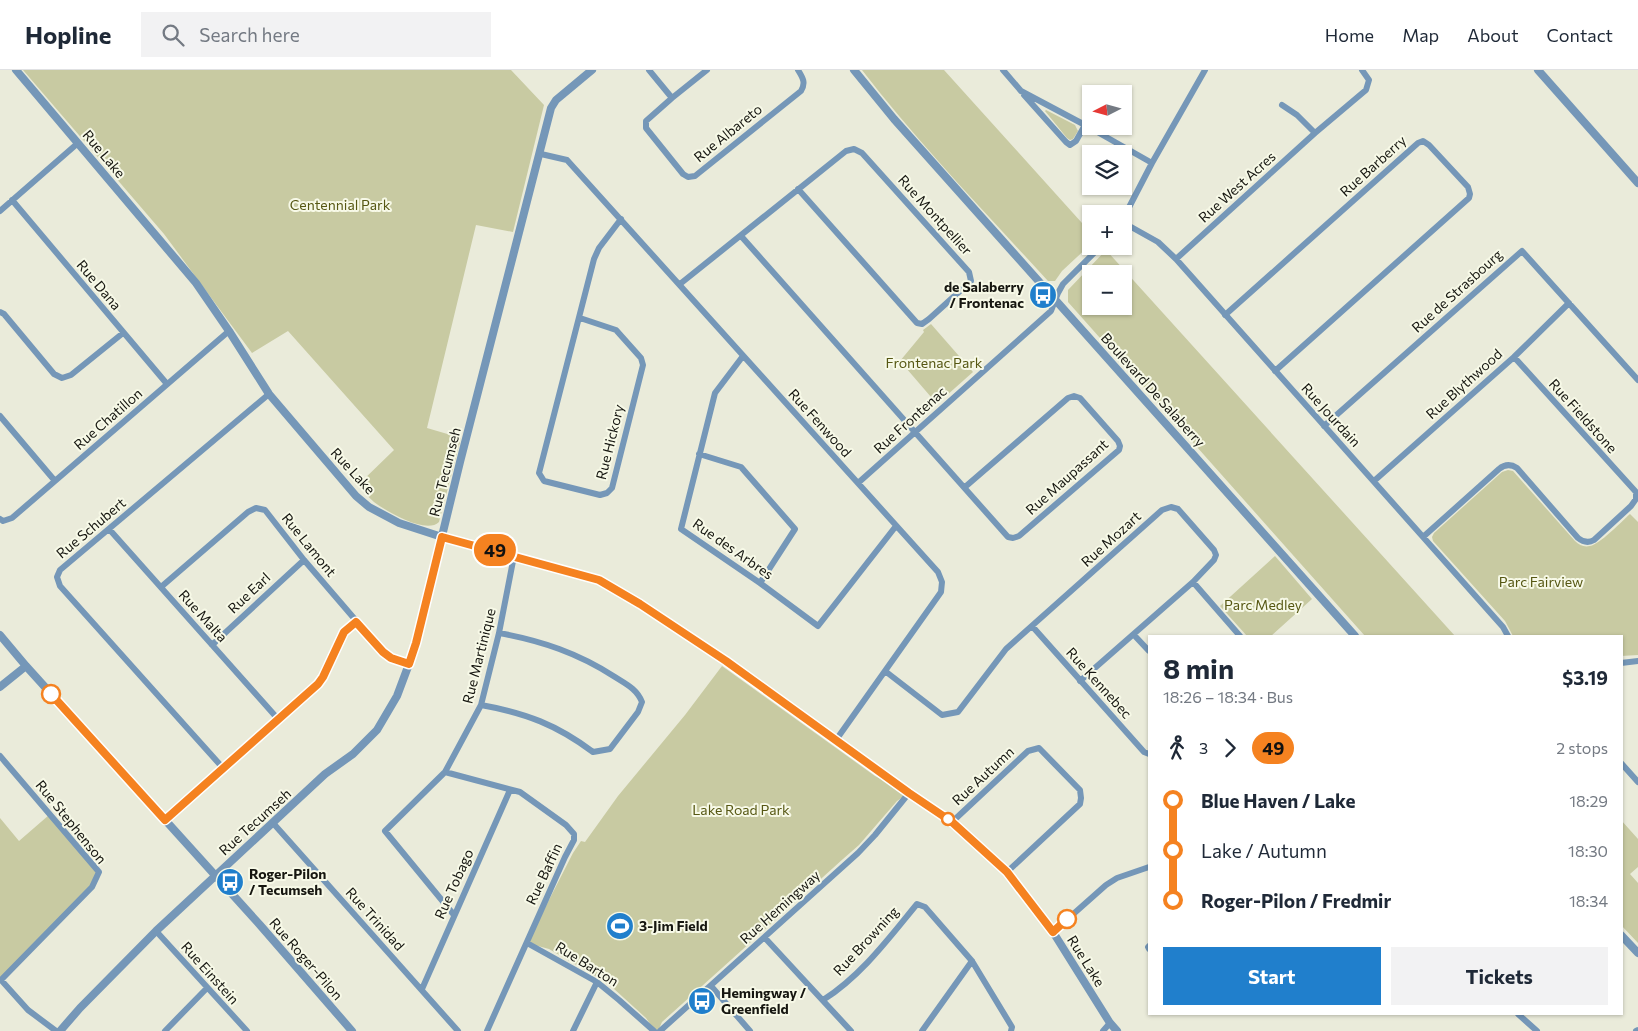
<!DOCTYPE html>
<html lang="en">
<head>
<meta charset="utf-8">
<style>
	body { margin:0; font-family:Commissioner,sans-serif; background:#f2f2f3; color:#1f2937; height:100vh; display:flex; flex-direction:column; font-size:19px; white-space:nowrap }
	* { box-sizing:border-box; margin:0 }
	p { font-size:16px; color:#747a83 }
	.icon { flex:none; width:28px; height:28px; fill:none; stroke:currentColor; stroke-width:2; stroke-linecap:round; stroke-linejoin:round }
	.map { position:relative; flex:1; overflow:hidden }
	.sheet { position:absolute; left:1148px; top:565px; width:475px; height:380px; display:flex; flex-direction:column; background:#fff; border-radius:0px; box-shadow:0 1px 4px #0004 }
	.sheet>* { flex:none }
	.badge { padding:0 10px; border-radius:16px; font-size:18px; line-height:32px }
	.needle { width:32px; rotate:264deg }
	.fabs { position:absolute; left:1082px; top:15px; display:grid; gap:10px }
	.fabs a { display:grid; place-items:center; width:50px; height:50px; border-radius:0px; background:#fff; box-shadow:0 1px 4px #0004; font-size:25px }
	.map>.badge { position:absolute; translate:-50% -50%; box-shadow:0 0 0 2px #fff }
	.legs { display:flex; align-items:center; gap:8px; height:55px; padding:0 15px; font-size:16px }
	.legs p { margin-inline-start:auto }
	.head { display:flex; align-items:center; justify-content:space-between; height:85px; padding:0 15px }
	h1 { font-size:28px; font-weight:700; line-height:38px }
	.button { display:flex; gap:10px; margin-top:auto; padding:10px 15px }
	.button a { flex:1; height:58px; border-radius:0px; background:#207fcc; color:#fff; font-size:20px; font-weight:700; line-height:58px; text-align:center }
	.button a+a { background:#f2f2f3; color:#1f2937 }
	ul { padding:0 15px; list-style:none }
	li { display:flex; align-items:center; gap:18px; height:50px; font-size:19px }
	li i { display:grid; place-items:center; width:8px; height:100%; margin:0 6px; background:currentColor }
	li i::after { content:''; width:12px; height:12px; margin:-6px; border:4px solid; border-radius:50%; background:#fff }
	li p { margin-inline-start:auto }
	li:first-child i { background:linear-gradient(#0000 50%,currentColor 0) }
	li:last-child i { background:linear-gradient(currentColor 50%,#0000 0) }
	header { display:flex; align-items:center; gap:30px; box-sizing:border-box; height:70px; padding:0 25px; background:#fff; border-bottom:1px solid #e0e1e3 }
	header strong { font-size:24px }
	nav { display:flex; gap:28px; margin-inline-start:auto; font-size:18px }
	.search { width:350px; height:45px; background:#f2f2f3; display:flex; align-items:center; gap:12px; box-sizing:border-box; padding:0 18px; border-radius:0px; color:#747a83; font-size:19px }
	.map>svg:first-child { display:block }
	.green { fill:#c8caa2; fill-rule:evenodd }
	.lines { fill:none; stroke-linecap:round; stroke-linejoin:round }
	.minor { stroke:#7597b8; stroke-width:6 }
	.tertiary { stroke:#7597b8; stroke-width:8 }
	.line-1-casing { stroke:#fff; stroke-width:11 }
	.line-1 { stroke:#f58220; stroke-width:8 }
	.stop-1-dot { fill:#fff; stroke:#f58220; stroke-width:2.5 }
	.labels { text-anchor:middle; stroke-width:4; stroke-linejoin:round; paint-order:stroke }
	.street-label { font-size:14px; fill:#161610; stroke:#f7f9e7 }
	.park-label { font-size:14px; fill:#565713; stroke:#f7f9e7 }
	.poi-label { font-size:14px; font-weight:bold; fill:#161610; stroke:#f7f9e7; text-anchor:start }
</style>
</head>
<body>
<header>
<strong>Hopline</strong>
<div class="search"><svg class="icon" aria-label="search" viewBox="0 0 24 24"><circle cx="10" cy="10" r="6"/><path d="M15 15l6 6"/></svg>Search here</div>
<nav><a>Home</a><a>Map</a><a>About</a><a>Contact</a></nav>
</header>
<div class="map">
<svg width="1638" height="961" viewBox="0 0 1638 961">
	<rect width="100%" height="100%" fill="#eaebda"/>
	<path class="green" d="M23,0h488l33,35 -31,127 -37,-7 -49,203 34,10 -22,84c-13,13 -53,-11 -65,-20 -6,-5 -11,-12 -15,-18l35,-34 -106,-119 -36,22 -88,-119z
		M862,0h82l147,163v11l-29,27 -7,10h-7c-63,-69 -129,-137 -186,-211z
		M1046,40l29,15 3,6 -5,8 -3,1 -3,-2 -22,-27z
		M1106,180l349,386h-90l-297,-334v-12zM1091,204h33v32h-33z
		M931,254l42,48 -36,32 -37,-43 24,-29 -1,-2z
		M1508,400l5,1 62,70c5,5 11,7 18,4 10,-4 28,-23 37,-31l8,8v133l-17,1v-20h-108l-8,-15 -72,-80 -1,-4 2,-4 68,-61z
		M1275,486l37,43 -41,37h-24l-27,-30z
		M722,596l153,110 34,17 -12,8 -38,44 -16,14 -181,163 -4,9h-3l-9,-13 -33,-30 -16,-11 -48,-28 -22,-6 46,-90 8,-12 4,1 33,-46 67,-81z
		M49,745l50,57 -7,15 -92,94v-163l19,23z
		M1621,750l17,19v28l-8,7 8,9v60l-17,-18z"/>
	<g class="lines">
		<path class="minor" d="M649,0l23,28
			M707,0l-35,28 -26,23v7l37,46 5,3 7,-1 106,-85c5,-8 2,-13 -3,-21
			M1003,0l18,21 64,34 67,38
			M1024,25l42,47 4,3 6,-4 9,-16
			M1282,35l15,10 18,18
			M541,84l26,6 371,412 4,10 -1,10 -105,148
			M12,130l155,184
			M0,141l78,-68
			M1124,147l28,-54 53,-93
			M1124,153l34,19 18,17 327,368 5,9
			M741,166l267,301 5,1 6,-2 100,-86 1,-4 -2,-5 -38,-43 -6,-2 -6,2 -103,89
			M1176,189l139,-126 51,-43 3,-10 -7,-10
			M680,214l166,-133 8,-2 8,4 107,119 2,9 -42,38 -7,5 -5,-1 -119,-134
			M0,242l4,2 50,60 8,4 9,-3 52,-42
			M1225,245l193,-172 5,-2 6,4 39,42 2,7 -1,4 -194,173
			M580,248l36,12 25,28 2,7 -31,123 -5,5 -7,2 -56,-14 -5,-8 55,-214 5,-11 22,-29
			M743,286l-28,37 -34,136 79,54 58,43 78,-100
			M0,346l55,65
			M1324,356l198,-175 116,129
			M699,384l42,13 54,62 -35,54
			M1374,411l140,-124 55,-54
			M858,413l193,-172 7,-18 5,-9 38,-38
			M0,449l3,2 9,-3 217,-187
			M109,459l169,190
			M1423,467l76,-68c6,-5 12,-5 18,-1l61,70c5,4 11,5 16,2l37,-34 5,-7v-7l-122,-135
			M1193,512l47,54
			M161,517l87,-75 8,-4 9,2 39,50 79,92 8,6 18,6
			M1032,556l112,126 5,2
			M1134,565l15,16
			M212,575l92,-85
			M1621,593l17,-2
			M885,601l57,44 16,-3 48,-63 156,-139 9,-3 7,2 36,41 2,5 -2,5 -21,22 -113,99
			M481,635c45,8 76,20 112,47l17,-3 28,-37 4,-10c-5,-13 -16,-18 -27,-25 -37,-24 -73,-36 -116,-44
			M0,686l99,116 -7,15 -91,93 27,30 28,21
			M1621,693l17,19
			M223,698l-163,-182 -3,-9 3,-7 209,-176
			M445,702l75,20 46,33 8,9v6l-9,17 -78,174
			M165,750l153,-136 5,-7 16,-36 5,-9 12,-10
			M952,752l76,-71 11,-3 41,42 1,8 -1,6 -73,68
			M273,753l185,208
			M454,845l-69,-84 60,-59 36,-67 18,-72 15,-77
			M156,861l91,100
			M1053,862l53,-47 11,-7 32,-11
			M765,868l86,93
			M527,873l70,39 22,18 35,31
			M1149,876l-1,1 1,2
			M711,916l39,45
			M422,919l88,-199
			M823,930c38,-24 66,-62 94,-96l8,3 47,54 40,66 -1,4
			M1518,944l19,17
			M165,961l42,-43
			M573,961l24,-49
			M660,961l198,-178 17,-18 34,-42
			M922,961l50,-70
			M1103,961l7,-8
			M1636,961l2,-1"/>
		<path class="tertiary" d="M16,0l180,213 33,48 40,63 87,102 13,11 30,16 43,14 44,11 113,32 41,24 86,57 183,132 43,29 55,50 46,60 57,91 7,8
			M854,0l40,49 461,517
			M1538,0l100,113
			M0,565l26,31 234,259 92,106
			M0,617l26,-21
			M1621,865l17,18
			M60,961l20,-23 76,-77 169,-157 28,-20 24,-24 20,-34 12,-32 7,-21 44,-181 91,-354 5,-8 36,-30"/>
	</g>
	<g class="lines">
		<g class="line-1-casing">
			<path id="line-1" d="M51,624l114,126 153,-136 5,-7 21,-45 12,-10 27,30 8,6 18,6 7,-21 26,-106 157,43 41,24 86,57 183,132 43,29 55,50 46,60 14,-13"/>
		</g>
		<use href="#line-1" class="line-1"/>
	</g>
	<defs>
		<g id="bus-disc" transform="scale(1.4375)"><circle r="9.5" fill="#207fcc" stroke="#f7f9e7"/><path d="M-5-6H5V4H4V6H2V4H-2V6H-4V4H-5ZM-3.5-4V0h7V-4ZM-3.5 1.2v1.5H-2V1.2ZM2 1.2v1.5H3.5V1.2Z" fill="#fff"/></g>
		<g id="stadium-disc" transform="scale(1.4375)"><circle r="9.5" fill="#207fcc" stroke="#f7f9e7"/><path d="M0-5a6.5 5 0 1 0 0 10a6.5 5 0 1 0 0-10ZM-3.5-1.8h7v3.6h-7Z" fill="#fff"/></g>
	</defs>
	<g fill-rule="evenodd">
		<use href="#bus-disc" x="1043" y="225"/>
		<use href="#bus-disc" x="230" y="812"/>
		<use href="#stadium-disc" x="620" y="856"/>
		<use href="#bus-disc" x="702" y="931"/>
	</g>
	<g class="stop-1-dot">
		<circle cx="51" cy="624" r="9"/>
		<circle cx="948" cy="749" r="6"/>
		<circle cx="1067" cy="849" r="9"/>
	</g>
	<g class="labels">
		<g class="street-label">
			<text transform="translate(728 63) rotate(-39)" y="5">Rue Albareto</text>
			<text transform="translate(104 84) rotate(50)" y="5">Rue Lake</text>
			<text transform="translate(1373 96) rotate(-42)" y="5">Rue Barberry</text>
			<text transform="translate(1237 117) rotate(-42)" y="5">Rue West Acres</text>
			<text transform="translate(935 145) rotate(48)" y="5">Rue Montpellier</text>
			<text transform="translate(99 215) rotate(50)" y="5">Rue Dana</text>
			<text transform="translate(1457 221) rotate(-42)" y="5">Rue de Strasbourg</text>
			<text transform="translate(1464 314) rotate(-42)" y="5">Rue Blythwood</text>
			<text transform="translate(1153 320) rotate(48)" y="5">Boulevard De Salaberry</text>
			<text transform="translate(1331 345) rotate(48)" y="5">Rue Jourdain</text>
			<text transform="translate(1583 346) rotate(48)" y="5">Rue Fieldstone</text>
			<text transform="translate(108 349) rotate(-41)" y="5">Rue Chatillon</text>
			<text transform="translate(910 350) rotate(-42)" y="5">Rue Frontenac</text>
			<text transform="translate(820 353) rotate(48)" y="5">Rue Fenwood</text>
			<text transform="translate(610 372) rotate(-76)" y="5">Rue Hickory</text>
			<text transform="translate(353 401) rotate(47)" y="5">Rue Lake</text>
			<text transform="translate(445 402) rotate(-76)" y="5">Rue Tecumseh</text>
			<text transform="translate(1067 407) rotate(-42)" y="5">Rue Maupassant</text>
			<text transform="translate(91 458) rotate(-40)" y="5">Rue Schubert</text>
			<text transform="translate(1111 469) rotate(-42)" y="5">Rue Mozart</text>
			<text transform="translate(309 475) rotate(51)" y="5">Rue Lamont</text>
			<text transform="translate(733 479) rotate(35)" y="5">Rue des Arbres</text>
			<text transform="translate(249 523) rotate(-43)" y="5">Rue Earl</text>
			<text transform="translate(203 546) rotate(48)" y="5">Rue Malta</text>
			<text transform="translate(479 586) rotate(-76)" y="5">Rue Martinique</text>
			<text transform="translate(1099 613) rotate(48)" y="5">Rue Kennebec</text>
			<text transform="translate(983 706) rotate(-43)" y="5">Rue Autumn</text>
			<text transform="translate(71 752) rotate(51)" y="5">Rue Stephenson</text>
			<text transform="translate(255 752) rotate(-42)" y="5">Rue Tecumseh</text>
			<text transform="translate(544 804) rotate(-65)" y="5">Rue Baffin</text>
			<text transform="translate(454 814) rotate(-66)" y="5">Rue Tobago</text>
			<text transform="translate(780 837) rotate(-42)" y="5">Rue Hemingway</text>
			<text transform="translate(375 849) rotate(48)" y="5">Rue Trinidad</text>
			<text transform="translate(866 871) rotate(-47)" y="5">Rue Browning</text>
			<text transform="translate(306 889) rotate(49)" y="5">Rue Roger-Pilon</text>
			<text transform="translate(1086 891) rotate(58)" y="5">Rue Lake</text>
			<text transform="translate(587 894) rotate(32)" y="5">Rue Barton</text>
			<text transform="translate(210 903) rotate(48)" y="5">Rue Einstein</text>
		</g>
		<g class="park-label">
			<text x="340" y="140">Centennial Park</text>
			<text x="934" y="298">Frontenac Park</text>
			<text x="1541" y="517">Parc Fairview</text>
			<text x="1263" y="540">Parc Medley</text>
			<text x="741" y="745">Lake Road Park</text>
		</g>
		<g class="poi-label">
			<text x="1024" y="222" text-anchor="end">de Salaberry<tspan x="1024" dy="16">/ Frontenac</tspan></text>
			<text x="249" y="809">Roger-Pilon<tspan x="249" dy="16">/ Tecumseh</tspan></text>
			<text x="639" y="861">3-Jim Field</text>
			<text x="721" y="928">Hemingway /<tspan x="721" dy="16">Greenfield</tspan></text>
		</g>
	</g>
</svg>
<div class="fabs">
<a><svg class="needle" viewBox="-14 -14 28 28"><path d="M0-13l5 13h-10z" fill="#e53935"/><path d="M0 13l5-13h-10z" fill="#747a83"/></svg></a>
<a><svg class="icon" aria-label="layers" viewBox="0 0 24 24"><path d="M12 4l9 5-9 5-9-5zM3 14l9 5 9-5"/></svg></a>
<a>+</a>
<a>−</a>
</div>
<b class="badge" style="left:495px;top:480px;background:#f58220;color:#111">49</b>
<section class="sheet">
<div class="head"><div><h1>8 min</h1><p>18:26 – 18:34 · Bus</p></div><b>$3.19</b></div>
<div class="legs"><svg class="icon" aria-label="walk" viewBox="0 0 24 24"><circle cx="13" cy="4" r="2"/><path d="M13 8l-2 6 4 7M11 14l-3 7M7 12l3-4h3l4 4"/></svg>3<svg class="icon" aria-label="forward" viewBox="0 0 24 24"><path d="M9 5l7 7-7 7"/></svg><b class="badge" style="background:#f58220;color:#111">49</b><p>2 stops</p></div>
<ul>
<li><i style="color:#f58220"></i><b>Blue Haven / Lake</b><p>18:29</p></li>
<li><i style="color:#f58220"></i><span>Lake / Autumn</span><p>18:30</p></li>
<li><i style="color:#f58220"></i><b>Roger-Pilon / Fredmir</b><p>18:34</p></li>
</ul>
<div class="button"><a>Start</a><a>Tickets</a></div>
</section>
</div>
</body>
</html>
